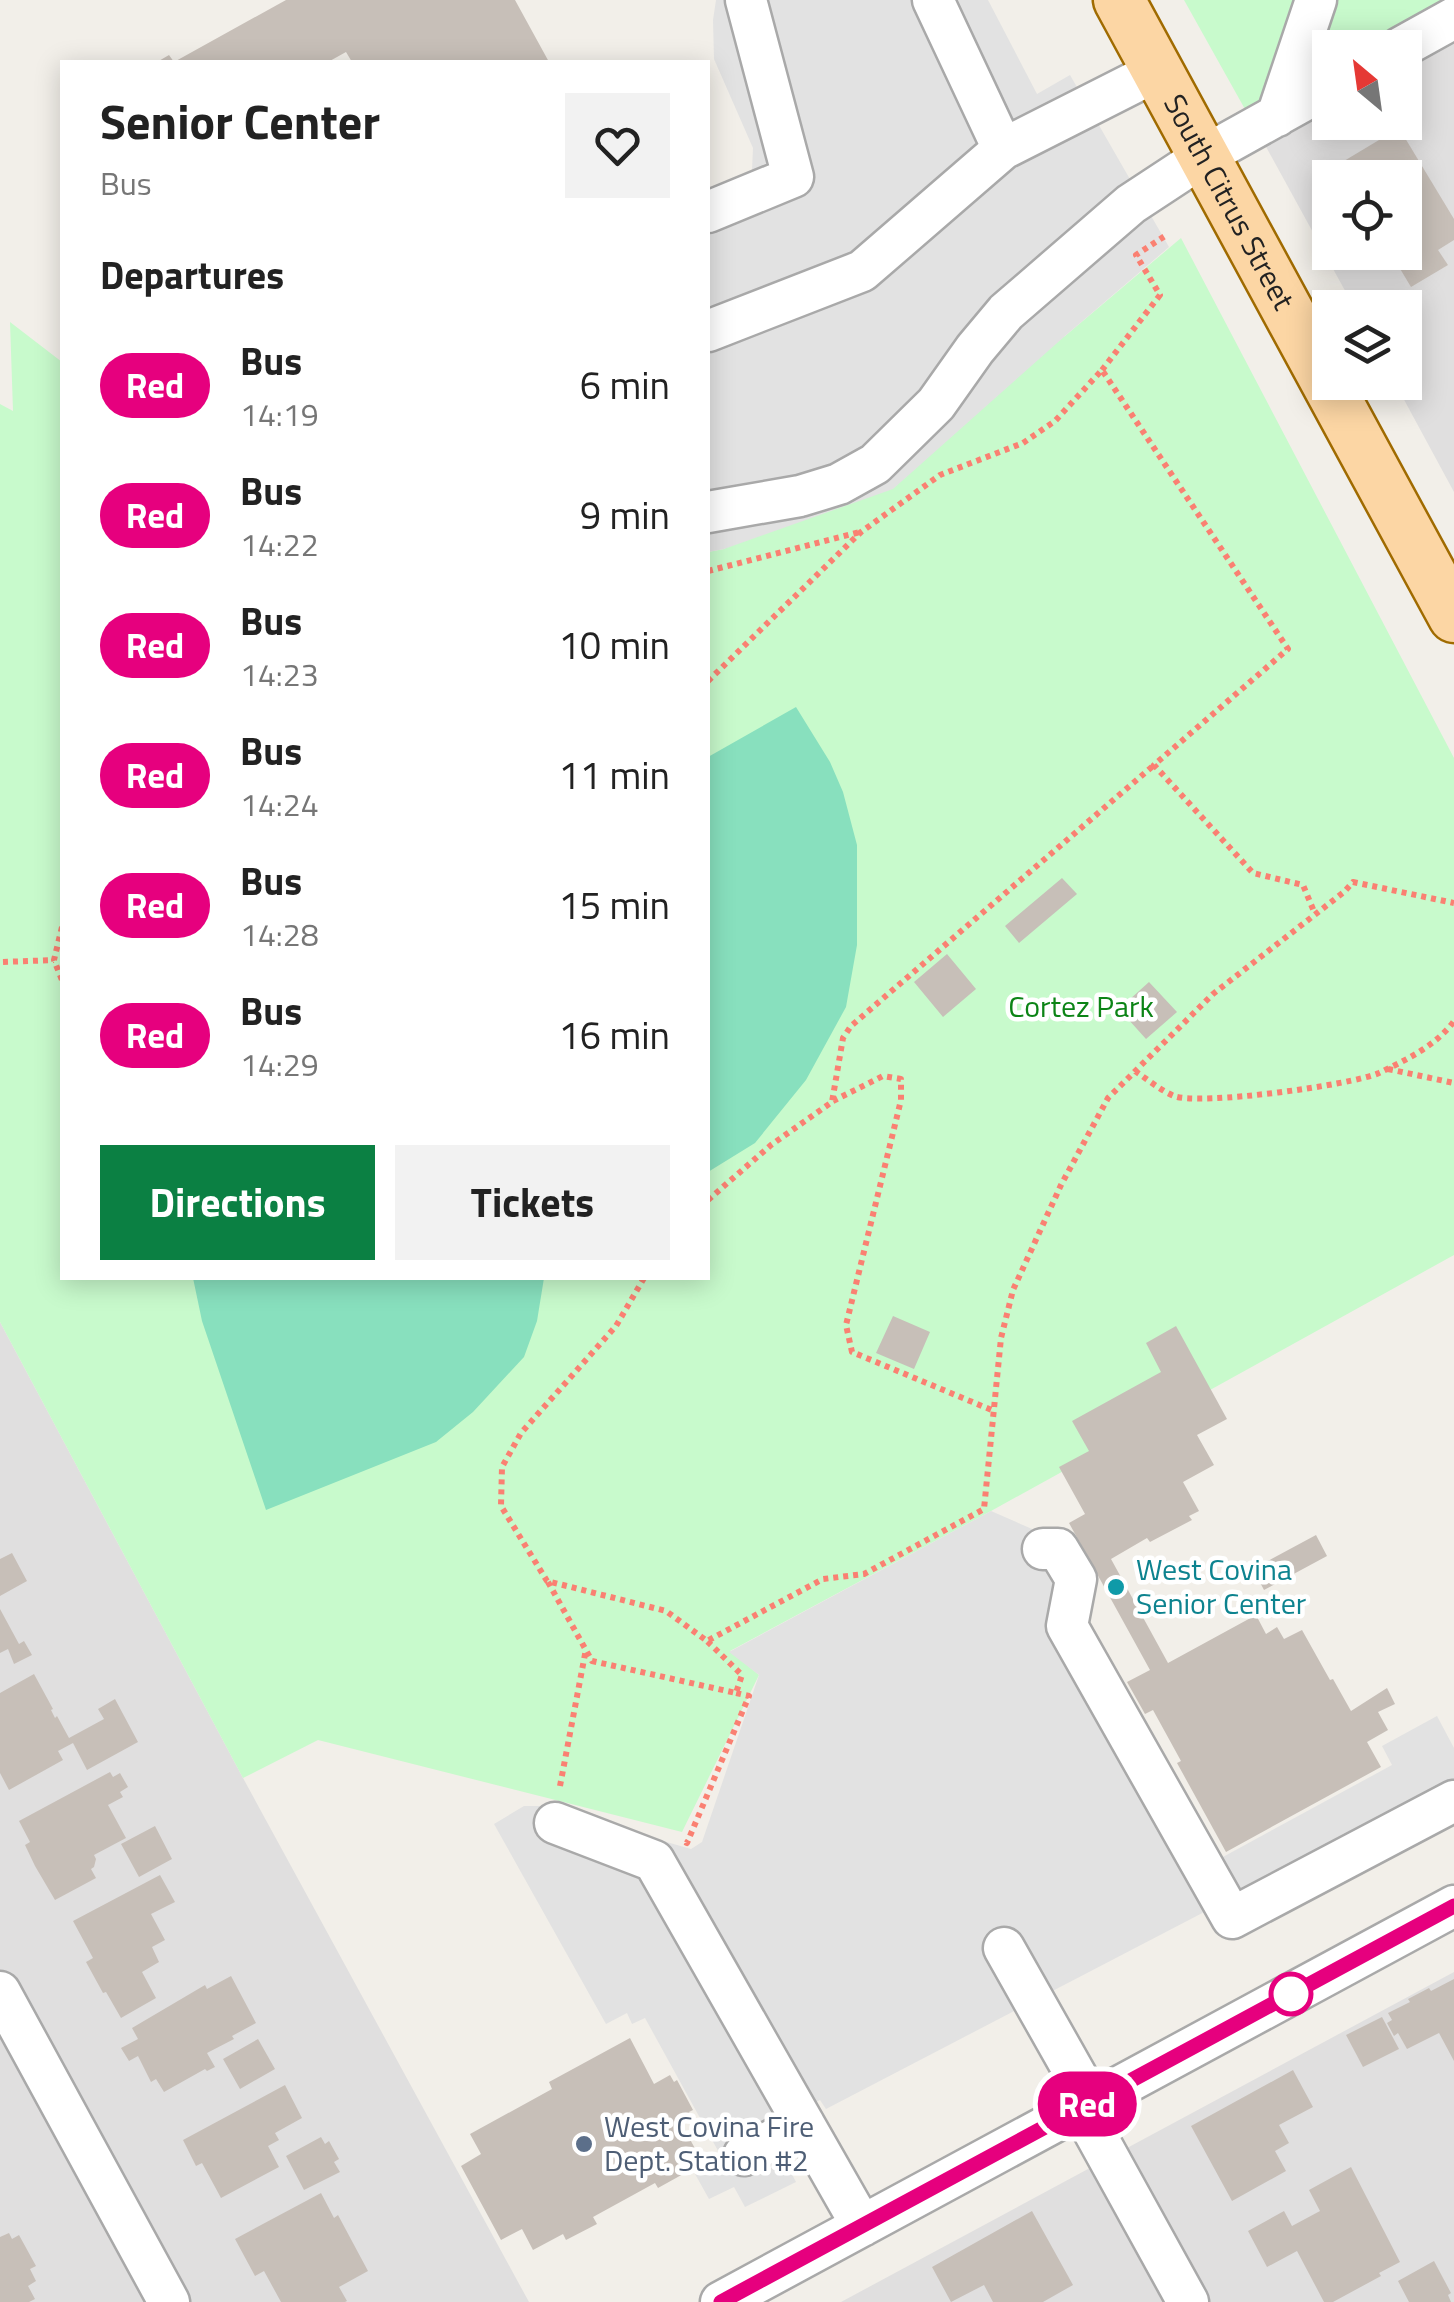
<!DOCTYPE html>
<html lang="en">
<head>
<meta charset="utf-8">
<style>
	body { margin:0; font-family:"Titillium Web",sans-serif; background:#f2f2f2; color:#222; height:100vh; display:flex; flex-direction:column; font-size:38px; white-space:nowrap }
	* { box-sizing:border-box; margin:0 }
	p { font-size:32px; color:#767676 }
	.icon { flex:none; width:55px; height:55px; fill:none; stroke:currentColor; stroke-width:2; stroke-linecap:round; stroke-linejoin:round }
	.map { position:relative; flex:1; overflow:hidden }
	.details { position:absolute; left:60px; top:60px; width:650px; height:1220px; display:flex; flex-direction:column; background:#fff; border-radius:0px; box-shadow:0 5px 25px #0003 }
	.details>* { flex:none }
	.badge { padding:0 20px; border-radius:32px; font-size:35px; line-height:65px }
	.needle { width:65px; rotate:331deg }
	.controls { position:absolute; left:1312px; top:30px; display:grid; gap:20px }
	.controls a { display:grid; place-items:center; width:110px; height:110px; border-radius:0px; background:#fff; box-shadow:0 5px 25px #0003; font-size:50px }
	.map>.badge { position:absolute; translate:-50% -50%; box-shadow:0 0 0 5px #fff }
	h2 { padding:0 40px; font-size:38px; line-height:90px }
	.round { display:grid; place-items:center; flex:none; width:105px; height:105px; border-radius:0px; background:#f2f2f2 }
	.head { display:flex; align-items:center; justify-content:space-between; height:170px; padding:0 40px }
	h1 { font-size:48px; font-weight:700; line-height:75px }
	.action { display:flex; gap:20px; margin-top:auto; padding:20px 40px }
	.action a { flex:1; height:115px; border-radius:0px; background:#0b8043; color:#fff; font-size:40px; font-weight:700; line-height:115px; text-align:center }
	.action a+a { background:#f2f2f2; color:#222 }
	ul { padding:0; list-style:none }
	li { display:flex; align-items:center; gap:30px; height:130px; padding:0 40px }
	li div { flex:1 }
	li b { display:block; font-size:38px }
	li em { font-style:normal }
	li .badge { min-width:110px; font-weight:700; text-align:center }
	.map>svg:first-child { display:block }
	.residential { fill:#e0dfdf; fill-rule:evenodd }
	.park { fill:#c8facc }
	.pitch { fill:#88e0be }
	.parking { fill:#e2e2e2 }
	.building { fill:#c7bfb8 }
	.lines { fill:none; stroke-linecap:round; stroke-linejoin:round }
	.minor-casing { stroke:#a9a9a9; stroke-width:45 }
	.major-casing { stroke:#a06b00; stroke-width:55 }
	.path { stroke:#fa8072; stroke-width:6; stroke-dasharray:5 5; stroke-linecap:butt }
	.minor { stroke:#fff; stroke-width:40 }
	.major { stroke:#fcd6a4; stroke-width:50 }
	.line-casing { stroke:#fff; stroke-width:22 }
	.line { stroke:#e6007e; stroke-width:15 }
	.culture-dot { fill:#0f9aa8; stroke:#fff; stroke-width:4 }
	.stop-dot { fill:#fff; stroke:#e6007e; stroke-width:5 }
	.service-dot { fill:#5c6f8a; stroke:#fff; stroke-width:4 }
	.labels { text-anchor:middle; stroke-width:9; stroke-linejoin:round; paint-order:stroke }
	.street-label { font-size:30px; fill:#222; stroke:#fff }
	.park-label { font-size:30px; fill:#0c8416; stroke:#fff }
	.culture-label { font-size:30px; fill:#0d838f; stroke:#fff; text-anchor:start }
	.service-label { font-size:30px; fill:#4e5e75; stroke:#fff; text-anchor:start }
</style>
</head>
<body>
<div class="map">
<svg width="1454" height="2302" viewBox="0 0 1454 2302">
	<rect width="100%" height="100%" fill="#f2efe9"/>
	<path class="residential" d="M1454,42v450l-59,-109 10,-1v-74l-51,-1 -89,-162 65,-35v12h75v-53zM1330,178h75v74h-75z
		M0,1322l243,456 286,524h-529z
		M1454,1972v330h-613z"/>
	<path class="park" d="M1184,0h270v42l-49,27v-21h-75v62l-65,35z
		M1181,238l273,520v497l-463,256 -261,140 29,24 -77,157 -364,-92 -75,38 -243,-456v-918l13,7 -3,-89 52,40v916h646v-726l16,-3 341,-213z"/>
	<path class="pitch" d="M796,707l34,55 13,30 14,53v100l-11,62 -40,73 -51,63 -47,29v-415z
		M193,1278h351l-7,43 -13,36 -51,55 -37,30 -170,68 -64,-189z"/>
	<path class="parking" d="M716,0h272l49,94 33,-19 99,172 -104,89 -172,153 -169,60 -16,3v-355l27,-12 17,-15 1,-22 -39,-89 -1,-39z
		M991,1511l41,18 178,335 182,-99 -10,-19 55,-30 17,32v34l-628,327 -6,-9 -53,27 29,55 -51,25 -11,-20 -25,12 -14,-25 27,-16 -77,-140 -13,6 -5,-11 -21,11 -112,-200 30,-18h17l150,43 11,-7 57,-167 -30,-23z"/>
	<path class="building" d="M286,0h229l34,62h-197l-6,-10 -18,10h-171l12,-7 5,7z
		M1399,128l55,91v21l-16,10 10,15 -37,22 -21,-35h15v-74h-58l-8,-14z
		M1062,878l15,16 -58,49 -14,-17z
		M947,954l29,35 -33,28 -29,-35z
		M1149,982l28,30 -31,27 -27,-30z
		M893,1316l37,16 -16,37 -38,-16z
		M1176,1326l51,93 -30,16 17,30 -31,17 16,29 -10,5 3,4 -42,22 -3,-4 -36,21 57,104 88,-48 10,19 11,-7 7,12 18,-9 28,50 3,-1 18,32 36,-23 8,16 -17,8 10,18 -21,12 14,25 -155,85 -49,-89 4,-2 -28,-51 -8,4 -18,-32 23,-12 -81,-147 16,-9 -26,-47 30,-16 -17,-30 89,-49 -15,-29z
		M1316,1535l11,21 -63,34 -11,-21z
		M12,1553l15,28 -27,15v-37z
		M0,1609l19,35 5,-3 8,14 -18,9 -6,-15 -8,4z
		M34,1674l19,35 -2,1 4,8 2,-2 12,22 35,-19 -6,-10 17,-10 23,43 -51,28 -14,-27 -15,8 5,9 -54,30 -9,-17v-80z
		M110,1772l3,5 7,-4 8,14 -8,5 3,5 -15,8 18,33 -32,17 2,4 -2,8 -3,2 5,9 -41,22 -20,-34 -10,-21 5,-3 -11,-21z
		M155,1826l17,33 -33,18 -18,-33z
		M160,1875l15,27 -24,12 14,26 -13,7 7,15 -17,10 14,26 -35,20 -15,-26 -3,1 -17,-31 7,-4 -20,-37z
		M231,1976l25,47 -24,13 2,3 -27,14 8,14 -8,4 -2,-2 -41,23 -8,-13 -5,3 -13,-26 -9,5 -8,-13 17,-9 -6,-11 73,-43 2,4z
		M1454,1979v82l-15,-28 -32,16 -9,-16 -4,3 -7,-13 5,-3 -4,-7 22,-11 -2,-3 21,-11 2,3z
		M1382,2017l17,32 -36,18 -17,-32z
		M630,2038l24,46 16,-9 4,7 3,-2 16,30 -4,2 3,5 -11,6 22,40 -45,25 -3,-5 -62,34 4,7 -31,16 -3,-6 -30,16 -11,-21 -21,11 -40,-74 20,-12 -11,-20 82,-45 -3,-7z
		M258,2039l17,30 -35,20 -17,-30z
		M1293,2070l20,37 -34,18 10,18 -14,8 11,20 -54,30 -41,-75z
		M285,2085l17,33 -27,15 4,7 -11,6 11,21 -58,31 -19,-35 -6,3 -13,-26z
		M321,2137l4,7 4,-3 10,18 -5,3 6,10 -36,18 -18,-34z
		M1351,2167l49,95 -21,11 2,3 -48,26h-9l-27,-51 -30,16 -19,-36 36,-20 8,15 28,-15 -11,-21z
		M321,2193l13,25 4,-3 30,56 -29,16 8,14 -2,1h-64l-17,-31 -9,5 -20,-37z
		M1032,2211l41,74 -30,17h-50l-9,-17 -33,17 -19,-35z
		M9,2233l3,6 7,-4 17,31 -6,3 6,12 -8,5 7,13 -6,3h-29v-65z
		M1434,2261l17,32 -3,2 3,7h-42l-11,-21z"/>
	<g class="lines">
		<g class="minor-casing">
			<path id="minor" d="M933,0l70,149
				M1400,48l54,-30
				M1277,116l39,-116
				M708,212l85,-35 -47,-177
				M708,331l154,-60 141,-122 154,-78
				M708,512l92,-16 39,-12 36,-20 61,-60 39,-55 31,-37 125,-108 73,-48 126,-70
				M1043,1549h15l18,30 -9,47 165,292 222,-117
				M555,1823l99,38 208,365
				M1004,1948l87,154
				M0,1992l169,310
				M1081,2108l107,194
				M744,2155l60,-31
				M721,2302l733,-396"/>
		</g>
		<g class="major-casing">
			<g id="major">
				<path id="s1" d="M1119,0l335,617"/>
			</g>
		</g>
		<path class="path" d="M1102,370l58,-75 -24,-40 29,-19
			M708,571l152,-39
			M708,681l153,-149 79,-57 83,-32 32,-22 47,-51 186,279 -134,116 99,108 50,12 12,29
			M62,927l-8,33 8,20
			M3,962l51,-2
			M1388,1069l66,14
			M1135,1071c12,8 25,19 39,25 25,10 178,-11 205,-23 27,-13 58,-28 75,-52
			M833,1101l50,-25 18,3v21l-55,225 6,27 142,59
			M708,1200l63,-55 61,-43 11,-64 8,-12 303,-261
			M644,1278l-28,48 -95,107 -19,34 -1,39 46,75 119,30 41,30 116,-62 41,-5 120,-65 17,-171 12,-48 48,-105 47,-87 105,-104 131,-102 9,-10 101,21
			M548,1582l44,79 144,32 6,-18 -35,-34
			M560,1786l26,-137
			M685,1842l2,1 62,-147 -13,-3"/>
		<use href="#minor" class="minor"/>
		<use href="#major" class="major"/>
	</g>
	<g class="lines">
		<g class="line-casing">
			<path id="line" d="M721,2302l733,-396"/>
		</g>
		<use href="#line" class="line"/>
	</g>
	<circle class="culture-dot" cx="1116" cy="1587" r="10"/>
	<circle class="stop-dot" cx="1291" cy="1994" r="20"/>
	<circle class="service-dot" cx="584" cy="2144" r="10"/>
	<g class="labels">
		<g class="street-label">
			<text dy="10" stroke="none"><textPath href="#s1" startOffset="230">South Citrus Street</textPath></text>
		</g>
		<g class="park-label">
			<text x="1081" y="1017">Cortez Park</text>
		</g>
		<g class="culture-label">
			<text x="1136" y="1580">West Covina<tspan x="1136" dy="34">Senior Center</tspan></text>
		</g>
		<g class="service-label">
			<text x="604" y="2137">West Covina Fire<tspan x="604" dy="34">Dept. Station #2</tspan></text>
		</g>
	</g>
</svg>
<div class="controls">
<a><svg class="needle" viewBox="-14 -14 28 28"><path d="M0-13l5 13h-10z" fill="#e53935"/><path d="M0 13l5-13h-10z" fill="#767676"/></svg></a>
<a><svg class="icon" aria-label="locate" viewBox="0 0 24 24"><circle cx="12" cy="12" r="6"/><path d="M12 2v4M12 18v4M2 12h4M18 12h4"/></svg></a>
<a><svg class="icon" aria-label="layers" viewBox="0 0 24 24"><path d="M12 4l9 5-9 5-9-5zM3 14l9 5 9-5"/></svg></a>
</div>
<b class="badge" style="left:1087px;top:2104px;background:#e6007e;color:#fff">Red</b>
<section class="details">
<div class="head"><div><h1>Senior Center</h1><p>Bus</p></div><a class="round"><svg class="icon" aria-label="heart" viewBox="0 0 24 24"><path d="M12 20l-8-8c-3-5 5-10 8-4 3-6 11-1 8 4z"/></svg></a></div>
<h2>Departures</h2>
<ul>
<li><span class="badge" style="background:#e6007e;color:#fff">Red</span><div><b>Bus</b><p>14:19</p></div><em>6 min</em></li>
<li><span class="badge" style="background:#e6007e;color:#fff">Red</span><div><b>Bus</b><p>14:22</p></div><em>9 min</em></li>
<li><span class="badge" style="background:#e6007e;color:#fff">Red</span><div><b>Bus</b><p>14:23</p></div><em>10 min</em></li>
<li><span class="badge" style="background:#e6007e;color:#fff">Red</span><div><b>Bus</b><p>14:24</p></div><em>11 min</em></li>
<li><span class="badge" style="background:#e6007e;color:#fff">Red</span><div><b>Bus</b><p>14:28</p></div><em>15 min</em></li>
<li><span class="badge" style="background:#e6007e;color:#fff">Red</span><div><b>Bus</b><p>14:29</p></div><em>16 min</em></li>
</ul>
<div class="action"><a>Directions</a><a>Tickets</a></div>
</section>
</div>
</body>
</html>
